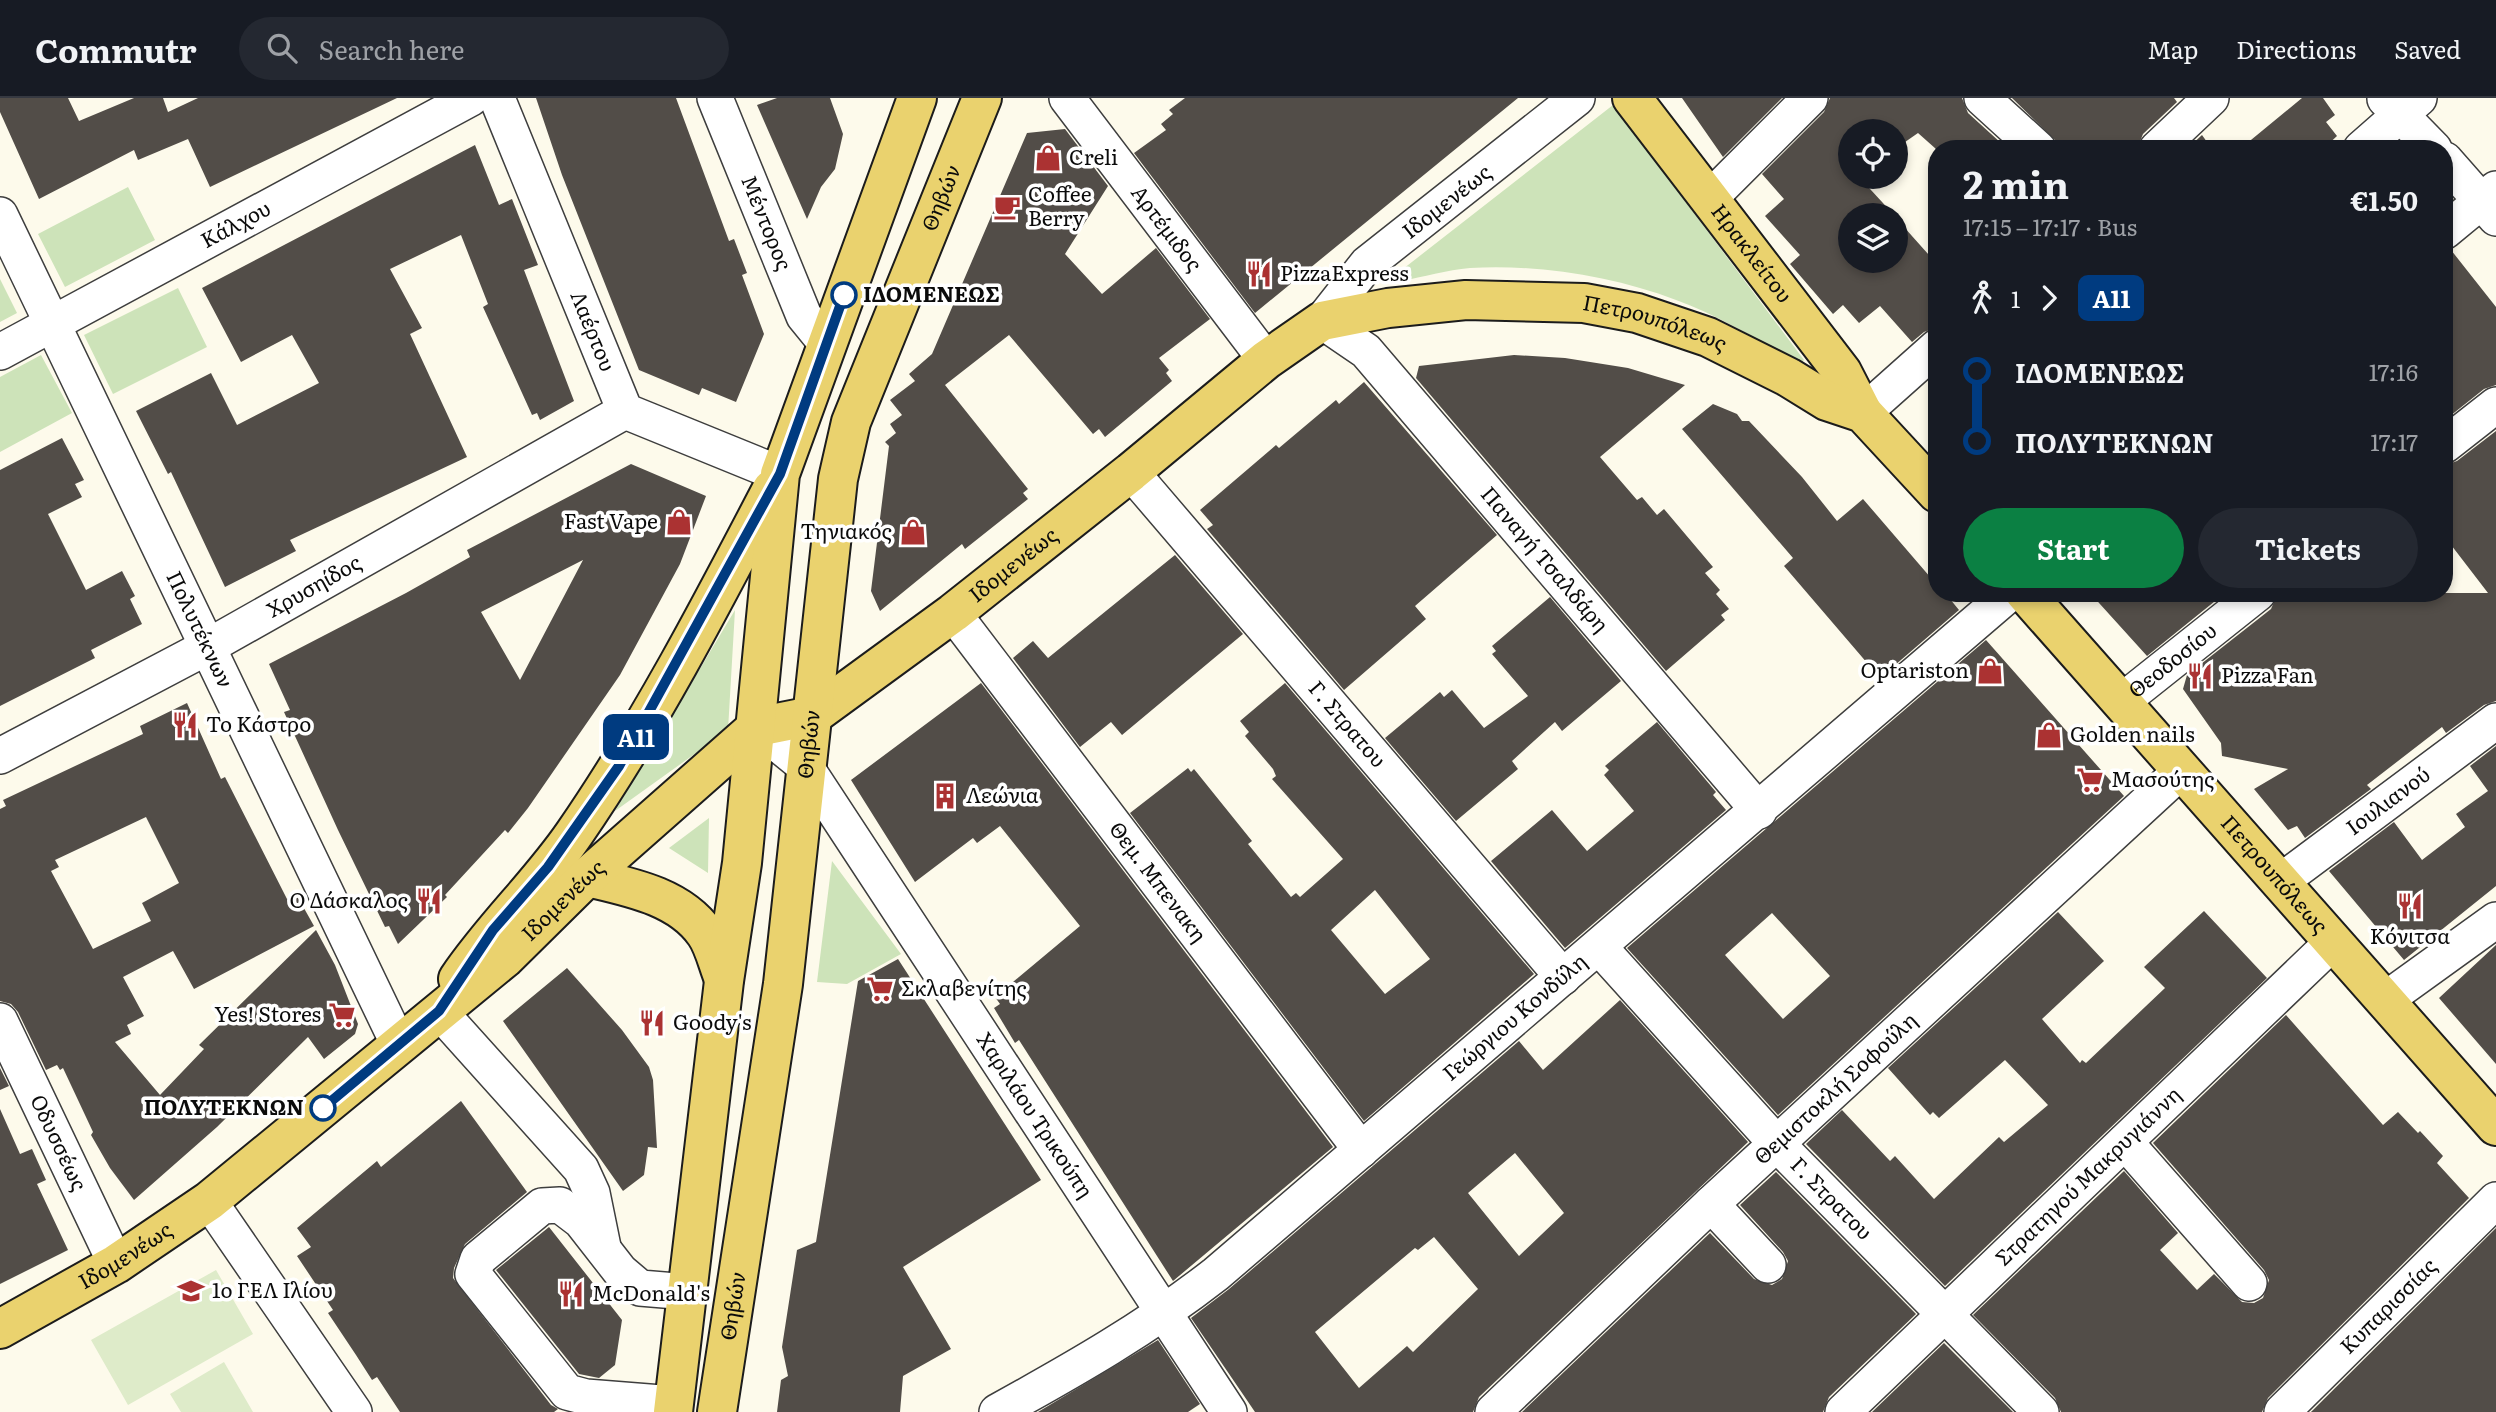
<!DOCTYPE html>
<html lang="en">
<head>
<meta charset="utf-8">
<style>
	body { margin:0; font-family:Literata,serif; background:#242831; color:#f1f3f6; height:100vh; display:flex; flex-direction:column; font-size:26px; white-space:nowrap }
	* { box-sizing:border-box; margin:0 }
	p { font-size:23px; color:#9ea1a6 }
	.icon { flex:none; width:38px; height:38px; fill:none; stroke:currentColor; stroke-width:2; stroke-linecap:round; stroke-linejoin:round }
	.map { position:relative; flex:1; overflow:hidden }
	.panel { position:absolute; left:1928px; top:42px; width:525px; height:462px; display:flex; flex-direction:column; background:#171b24; border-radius:28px; box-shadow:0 4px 10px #0003 }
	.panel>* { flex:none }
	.badge { padding:0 14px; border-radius:10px; font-size:24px; line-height:46px }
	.fabs { position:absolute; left:1838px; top:21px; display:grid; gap:14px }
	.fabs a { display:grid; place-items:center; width:70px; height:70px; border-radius:50%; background:#171b24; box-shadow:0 4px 10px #0003; font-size:35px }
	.map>.badge { position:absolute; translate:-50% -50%; box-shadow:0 0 0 4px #fff }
	.legs { display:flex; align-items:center; gap:10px; height:77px; padding:0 35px; font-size:23px }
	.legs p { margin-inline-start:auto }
	.headline { display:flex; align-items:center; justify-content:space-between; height:119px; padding:0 35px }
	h1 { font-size:38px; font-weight:700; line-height:52px }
	.cta { display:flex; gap:14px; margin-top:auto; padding:14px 35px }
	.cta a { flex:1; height:80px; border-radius:42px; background:#0b8043; color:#fff; font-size:28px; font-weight:700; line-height:80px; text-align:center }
	.cta a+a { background:#242831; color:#f1f3f6 }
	ul { padding:0 35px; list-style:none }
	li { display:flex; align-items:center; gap:24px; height:70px; font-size:26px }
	li i { display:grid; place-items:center; width:10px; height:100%; margin:0 9px; background:currentColor }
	li i::after { content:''; width:18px; height:18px; margin:-9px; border:5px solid; border-radius:50%; background:#171b24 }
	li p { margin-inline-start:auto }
	li:first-child i { background:linear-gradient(#0000 50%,currentColor 0) }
	li:last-child i { background:linear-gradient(currentColor 50%,#0000 0) }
	header { display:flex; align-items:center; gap:42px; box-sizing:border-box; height:98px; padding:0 35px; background:#171b24; border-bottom:2px solid #363941 }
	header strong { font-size:33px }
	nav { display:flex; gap:38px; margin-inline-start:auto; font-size:24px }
	.search { width:490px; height:63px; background:#242831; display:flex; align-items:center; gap:18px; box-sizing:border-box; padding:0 24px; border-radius:38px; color:#9ea1a6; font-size:26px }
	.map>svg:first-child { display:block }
	.green { fill:#cde3b9 }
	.pitch { fill:#deebc9 }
	.building { fill:#524d48; fill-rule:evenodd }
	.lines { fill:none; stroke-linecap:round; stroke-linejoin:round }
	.minor-casing { stroke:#3e3e3e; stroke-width:38 }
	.major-casing { stroke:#1c1c1c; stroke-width:42 }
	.minor { stroke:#fff; stroke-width:35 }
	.major { stroke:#ead26e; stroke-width:38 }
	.line-1-casing { stroke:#fff; stroke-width:16 }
	.line-1 { stroke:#003b80; stroke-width:10 }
	.stop-1-dot { fill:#fff; stroke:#003b80; stroke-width:3.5 }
	.labels { text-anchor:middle; stroke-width:7; stroke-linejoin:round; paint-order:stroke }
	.poi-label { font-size:21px; fill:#0b0b0b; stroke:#fff; text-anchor:start }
	.street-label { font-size:21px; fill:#0b0b0b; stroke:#fff }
	.stop-label { font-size:21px; font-weight:bold; fill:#0b0b0b; stroke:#fff; text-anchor:start }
</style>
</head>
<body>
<header>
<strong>Commutr</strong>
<div class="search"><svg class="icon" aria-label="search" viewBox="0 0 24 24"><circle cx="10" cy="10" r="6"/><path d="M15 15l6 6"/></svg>Search here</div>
<nav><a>Map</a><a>Directions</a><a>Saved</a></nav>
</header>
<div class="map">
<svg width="2496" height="1314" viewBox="0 0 2496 1314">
	<rect width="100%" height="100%" fill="#fdfaeb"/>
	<path class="green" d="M1613,7l191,255 -4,4c-40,-23 -80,-48 -124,-64 -63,-24 -139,-36 -206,-32 -23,2 -47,9 -69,13l-7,-5z
		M128,89l27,53 -90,47 -27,-53z
		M0,181l17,34 -17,9z
		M178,190l29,59 -94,47 -29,-59z
		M41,257l31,58 -72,39v-75z
		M735,512l-7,120 -113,81z
		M709,720l-1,55 -39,-25z
		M832,763l69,93 -54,30 -30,-2z"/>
	<path class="pitch" d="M216,1172l37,64 -125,71 -37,-65z
		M224,1264l29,50h-72l-11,-18z"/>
	<path class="building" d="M0,0h68l11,23 55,-23h29l5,14 30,-14h199l-187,89 -22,-48 -50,21 -4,-10 -95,49 -39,-87z
		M536,0h140l53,143 5,-2 13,34 -5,2 22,59 -28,68 -34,-14 -3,7 -60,-25 -77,-195z
		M777,0h53l13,36 -8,35 -14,18 -14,32 -50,-114z
		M1185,0h333l-263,215 -121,-160 32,-23 -5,-6 12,-10 -4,-4z
		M1682,0h100l-59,59z
		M1830,0h132l6,15 33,30 -5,6h-60l-18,-16 -23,16v-18h-45v46h9l35,38h-44v46h45v-44l42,47v63l-13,5 -12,10 -32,-36 -21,17 -16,-18 -10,9 -43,-50 10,-9 -35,-39 19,-17 -22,-25 62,-62z
		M2012,0h162l3,4 -34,32 -6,15h-73z
		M2302,0h21l12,17 -9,7 11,14 -14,13h-83z
		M1065,31l43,57 -43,68 37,40 54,-46 54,71 -51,39 10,12 -3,3 6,8 -67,56 -6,-8 -6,5 -84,-99 -64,50 83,104 -5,4 5,6 -63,50 -3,-5 -82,67 -9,-20 18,-145 -4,-4 11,-9 -6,-9 12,-9 -12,-15 25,-19 -6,-7 23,-20 95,-221z
		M2202,37l10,14h-25z
		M475,47l24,60 13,-6 26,66 -14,5 50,131 -34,19 -3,-7 -5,2 -49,-108 5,-3 -27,-69 -71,34 32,59 -12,6 57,123 -177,83 6,11 -71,36 -54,-115 -3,2 -32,-63 75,-38 26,52 82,-42 -27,-48 -51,27 -39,-74z
		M2451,152l45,57v78l-12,4 -39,31v-169z
		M1514,257l51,3 63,10 57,17 -85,72 37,43 5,-3 15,18 7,-6 49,58 -8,6 15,17 -4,4 13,15 -8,6 4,5 -59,51 -250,-293 3,-12z
		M1364,284l133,153 -82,71 11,13 -82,71 -137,-161 6,-4 -13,-15 76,-65 3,3 57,-48 3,4z
		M1713,306l24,10 5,7h7l53,56 35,44 26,-22 74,86v8h8l14,17 -79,68 -96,-112 9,-8 -111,-129z
		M2496,333v270l-12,4 -38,28 -4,-6 -75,58 4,4 -66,49 -8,-12 -9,4 -34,-41 34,-20 -66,-13 -1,-13 -38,-54 4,-14 84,-66 7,-16h210l-43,-56v-72l12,-4z
		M62,340l22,42 -9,4 7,13 -34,17 38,76 36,-19 13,25 -5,3 12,25 -51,26 4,8 -95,48v-236z
		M631,366l75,32 -26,68 -60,111 -92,133 -20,25 -3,-3 -60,65 2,2 -49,47 -9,-18 -4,1 -47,-97 -54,-118 6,-2 -21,-46 137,-71 64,-36 -3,-7zM583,462l-63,120 -39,-68z
		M1175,457l68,79 -121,101 -11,-13 -31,25 -67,-89 20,-17 15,17z
		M2090,495h135l-78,63z
		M1550,499l71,84 -59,50 -7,-9 -43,39 6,8 -62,52 -71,-83 55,-46 4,5 8,-7 32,38 44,-32 -36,-42 4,-3 -4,-5z
		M1986,542l138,156 -346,319 -151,-167zM1772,815l58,63 -47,43 -58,-64z
		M981,585l352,464 -160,134 -154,-241 -4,3 -21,-35 6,-4 -5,-7 85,-71 -80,-100 -23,17 -4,-5 -58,44 -64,-102z
		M1285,585l249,291 -170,147 -234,-308 58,-45 3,4 3,-3 58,72 -4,3 43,53 5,-4 4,4 43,-38 -71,-80 4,-3 -3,-7 -28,-33 4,-4 -9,-11zM1375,792l55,69 -45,35 -54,-64z
		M187,605l34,76 4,-2 62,122 9,-5 18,32 -120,63 -21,-38 -50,26 21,39 -17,9 4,9 -16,8 45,53 44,-46 -5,-4 117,-115 19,35 23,59 -3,10 -31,25 -16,-22 -91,90 -83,73 -24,-32 -19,-33 2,-3 -30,-64 -3,2 -3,-5 -11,5 -28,-58 -7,-8 -11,-3v-192l6,-3 -3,-6 140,-66 -3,-8zM146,719l33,66 -37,20 9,18 -58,28 -42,-78 8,-4 -4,-7z
		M1657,624l59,70 -3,3 13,15 -161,138 -74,-87 61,-51 35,41 47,-40 -30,-36 5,-5 -4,-4z
		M2496,648v140l-92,74 -75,-89 65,-49 28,38 43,-33 -9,-13 32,-23 -18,-25z
		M2204,813l63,67 -322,308 -139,-142 36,-34 48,51 5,-5 39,43 65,-62 5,5 44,-37 -43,-45 -66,58 -6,-6 -3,3 -42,-47 170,-156 46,49 -62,58 38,44 2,-3 4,3 79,-75 -21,-21z
		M2496,847v119l-57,-66z
		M898,861l143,221 -138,87 48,82 -48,27 -3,36h-123l4,-32 7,-4 -6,-29 15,-97 19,-8 42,-261z
		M567,870l55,62 27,37 4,13 4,68 -9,-1 -4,28 -21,16 -120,-170z
		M1620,902l128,142 -269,255 -6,15h-218l-64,-94 38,-29 290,-248 24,29zM1515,1055l49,60 -45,43 -51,-63zM1434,1139l44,52 -65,63 -6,-6 -48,42 -44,-56 100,-84 3,2z
		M2286,917l97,110 15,-13 20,21 2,-2 23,25 -6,7 32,35 -201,200 -6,14h-201l-6,-14 -82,-83 151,-144 54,62 -18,17 37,40 17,-16 28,28 12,1 9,-5 6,-18 -5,-10 -111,-127z
		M0,970l9,18 -9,4z
		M461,1003l66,91 -62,52 -11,24 -1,10 98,127 7,4 -4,3h-154l-23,-35 -5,3 -16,-25 -28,-42 5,-3 -36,-54 14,-9 -14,-19 80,-67 4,6z
		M0,1011l20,45 12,-5 14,31 -9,4 31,66 -68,34z
		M1776,1074l140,142 -87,83 -6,15h-301l188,-179 44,46 18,6 10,-6 6,-18 -5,-9 -43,-47z
		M549,1129l73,93 -7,45 -16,13 -20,-4 -83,-104z
		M2496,1130v184h-185z
		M1158,1242l42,64 -12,8h-150z
		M1944,1245l69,69h-141z"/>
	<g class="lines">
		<g class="minor-casing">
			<g id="minor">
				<path id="s1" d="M497,0l128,313 155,63"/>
				<path id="s2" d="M715,0l89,218 22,27"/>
				<path id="s3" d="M1067,0l199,262"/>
				<path id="s4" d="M1577,0l-210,166 -45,57 44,30 393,460"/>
				<path d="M1982,0l56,51"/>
				<path d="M2385,1l49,50"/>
				<path d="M2157,51l54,-51"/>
				<path d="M2361,51l58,-51"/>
				<path d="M2445,62l51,58"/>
				<path d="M1709,101l101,-101"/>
				<path id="s5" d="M0,117l399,830"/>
				<path d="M2445,133l51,-42"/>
				<path id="s6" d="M0,254l471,-254"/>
				<path d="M1863,315l74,-66"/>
				<path d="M2445,347l51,-40"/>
				<path id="s7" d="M1131,374l432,505"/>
				<path id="s8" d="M953,515l408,537"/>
				<path id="s9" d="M2121,604l137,-109"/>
				<path id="s10" d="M757,629l48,39 424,646"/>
				<path id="s11" d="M0,658l209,-110 416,-235"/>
				<path id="s12" d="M2280,784l216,-161"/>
				<path id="s13" d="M1600,850l176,195 265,269"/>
				<path d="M2385,902l111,-80"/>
				<path d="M439,913l142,158 11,24 11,54"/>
				<path id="s14" d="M0,923l116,243"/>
				<path d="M2125,1044l124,141"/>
				<path d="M209,1103l145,211"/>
				<path d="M1711,1106l57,61"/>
				<path d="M674,1306l-88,-7 -19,-5 -94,-118 5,-15 64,-53 18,-1 21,16 39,50 20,17 48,4"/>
				<path id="s15" d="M997,1314c76,-42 150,-84 219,-138l794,-681"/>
				<path id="s16" d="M1493,1314l218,-208 470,-433"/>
				<path id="s17" d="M1843,1314l490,-470"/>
				<path id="s18" d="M2282,1314l214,-212"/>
			</g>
		</g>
		<g class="major-casing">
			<g id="major">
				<path id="s19" d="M1632,0l210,274 21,41"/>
				<path id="s20" d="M2025,495l471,533"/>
				<path d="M587,779c42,10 92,19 118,56 9,12 13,32 19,46"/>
				<path d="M458,881c35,-52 81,-94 116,-145 75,-109 137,-228 198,-345"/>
				<path id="s21" d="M0,1231l116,-65 93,-63 296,-243 82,-81 170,-150 55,-11 141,-103 178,-141 135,-112 56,-39 66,-13 78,-8 118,3 53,10 71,24 80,40 39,24 36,12 74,80"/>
				<path d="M673,1314l51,-431 18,-118 38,-389 137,-376"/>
				<path id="s22" d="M717,1314l66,-428 55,-505 13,-57 131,-324"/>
			</g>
		</g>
		<use href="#minor" class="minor"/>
		<use href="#major" class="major"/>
	</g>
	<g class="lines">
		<g class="line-1-casing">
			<path id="line-1" d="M323,1010l116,-97 54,-81 55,-63 71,-101 161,-292 64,-179"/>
		</g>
		<use href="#line-1" class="line-1"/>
	</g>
	<defs>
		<g id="shop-bare" transform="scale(2.1)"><path d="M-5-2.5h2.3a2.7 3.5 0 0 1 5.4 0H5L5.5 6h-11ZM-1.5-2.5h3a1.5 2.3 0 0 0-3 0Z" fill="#ab3232" stroke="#fff" stroke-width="2.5" paint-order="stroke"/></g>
		<g id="cafe-bare" transform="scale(2.1)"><path d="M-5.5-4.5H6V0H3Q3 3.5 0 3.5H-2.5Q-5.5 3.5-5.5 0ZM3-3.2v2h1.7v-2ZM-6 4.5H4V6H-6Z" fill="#ab3232" stroke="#fff" stroke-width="2.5" paint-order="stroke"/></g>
		<g id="restaurant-bare" transform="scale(2.1)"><path d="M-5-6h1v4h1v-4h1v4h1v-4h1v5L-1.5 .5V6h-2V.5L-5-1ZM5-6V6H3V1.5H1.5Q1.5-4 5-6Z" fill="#ab3232" stroke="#fff" stroke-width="2.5" paint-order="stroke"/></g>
		<g id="supermarket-bare" transform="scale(2.1)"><path d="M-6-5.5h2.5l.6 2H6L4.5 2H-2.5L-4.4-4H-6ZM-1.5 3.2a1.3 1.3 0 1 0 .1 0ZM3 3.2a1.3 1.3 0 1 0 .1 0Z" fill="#ab3232" stroke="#fff" stroke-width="2.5" paint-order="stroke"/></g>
		<g id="building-bare" transform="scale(2.1)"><path d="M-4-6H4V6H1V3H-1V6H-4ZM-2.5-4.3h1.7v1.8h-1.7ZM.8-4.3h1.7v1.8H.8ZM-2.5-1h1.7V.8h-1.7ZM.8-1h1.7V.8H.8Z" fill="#ab3232" stroke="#fff" stroke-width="2.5" paint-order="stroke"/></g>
		<g id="school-bare" transform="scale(2.1)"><path d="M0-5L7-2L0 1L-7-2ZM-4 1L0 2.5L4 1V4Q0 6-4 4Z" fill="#ab3232" stroke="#fff" stroke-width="2.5" paint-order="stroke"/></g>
	</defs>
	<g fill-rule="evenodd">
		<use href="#shop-bare" x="1048" y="60"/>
		<use href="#cafe-bare" x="1007" y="109"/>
		<use href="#restaurant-bare" x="1259" y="176"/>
		<use href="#shop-bare" x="679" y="424"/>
		<use href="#shop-bare" x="913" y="434"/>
		<use href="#shop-bare" x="1990" y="573"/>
		<use href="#restaurant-bare" x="2200" y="578"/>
		<use href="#restaurant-bare" x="185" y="627"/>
		<use href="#shop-bare" x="2049" y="637"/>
		<use href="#supermarket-bare" x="2090" y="682"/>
		<use href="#building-bare" x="945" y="698"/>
		<use href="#restaurant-bare" x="429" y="803"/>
		<use href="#restaurant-bare" x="2410" y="808"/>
		<use href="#supermarket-bare" x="880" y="891"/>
		<use href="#supermarket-bare" x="342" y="917"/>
		<use href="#restaurant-bare" x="652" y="925"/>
		<use href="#school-bare" x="191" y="1193"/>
		<use href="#restaurant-bare" x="571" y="1196"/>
	</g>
	<g class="stop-1-dot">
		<circle cx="844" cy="197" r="12"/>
		<circle cx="323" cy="1010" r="12"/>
	</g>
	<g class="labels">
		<g class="poi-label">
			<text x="1069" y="67">Creli</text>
			<text x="1028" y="104">Coffee<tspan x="1028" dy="24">Berry</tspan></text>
			<text x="1280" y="183">PizzaExpress</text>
			<text x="658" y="431" text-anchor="end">Fast Vape</text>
			<text x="892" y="441" text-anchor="end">Τηνιακός</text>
			<text x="1969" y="580" text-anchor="end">Optariston</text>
			<text x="2221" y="585">Pizza Fan</text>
			<text x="206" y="634">Το Κάστρο</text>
			<text x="2070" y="644">Golden nails</text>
			<text x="2111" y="689">Μασούτης</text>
			<text x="966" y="705">Λεώνια</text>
			<text x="408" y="810" text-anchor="end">Ο Δάσκαλος</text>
			<text x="2410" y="846" text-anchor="middle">Κόνιτσα</text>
			<text x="901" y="898">Σκλαβενίτης</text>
			<text x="321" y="924" text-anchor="end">Yes! Stores</text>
			<text x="673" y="932">Goody's</text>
			<text x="212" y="1200">1ο ΓΕΛ Ιλίου</text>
			<text x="592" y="1203">McDonald's</text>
		</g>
		<g class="street-label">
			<text dy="7" stroke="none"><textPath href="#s22" startOffset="1241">Θηβών</textPath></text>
			<text transform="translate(1447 104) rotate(-38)" y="7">Ιδομενέως</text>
			<text dy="7" stroke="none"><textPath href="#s2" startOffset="135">Μέντορος</textPath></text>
			<text dy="7" stroke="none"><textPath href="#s6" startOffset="268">Κάλχου</textPath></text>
			<text dy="7" stroke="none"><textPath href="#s3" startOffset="164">Αρτέμιδος</textPath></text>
			<text dy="7" stroke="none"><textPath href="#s19" startOffset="196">Ηρακλείτου</textPath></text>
			<text dy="7" stroke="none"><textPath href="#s21" startOffset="2009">Πετρουπόλεως</textPath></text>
			<text dy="7" stroke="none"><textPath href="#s1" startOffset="252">Λαέρτου</textPath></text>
			<text dy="7" stroke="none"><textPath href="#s4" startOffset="668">Παναγή Τσαλδάρη</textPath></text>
			<text dy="7" stroke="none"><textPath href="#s21" startOffset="1278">Ιδομενέως</textPath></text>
			<text dy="7" stroke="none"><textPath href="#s11" startOffset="357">Χρυσηίδος</textPath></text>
			<text dy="7" stroke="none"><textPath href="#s5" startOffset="460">Πολυτέκνων</textPath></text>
			<text dy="7" stroke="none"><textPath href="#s9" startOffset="66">Θεοδοσίου</textPath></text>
			<text dy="7" stroke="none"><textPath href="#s7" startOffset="332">Γ. Στρατου</textPath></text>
			<text dy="7" stroke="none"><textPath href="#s22" startOffset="674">Θηβών</textPath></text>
			<text dy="7" stroke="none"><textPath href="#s12" startOffset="135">Ιουλιανού</textPath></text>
			<text dy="7" stroke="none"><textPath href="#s20" startOffset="376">Πετρουπόλεως</textPath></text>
			<text dy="7" stroke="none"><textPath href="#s8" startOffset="338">Θεμ. Μπενακη</textPath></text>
			<text dy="7" stroke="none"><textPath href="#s21" startOffset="710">Ιδομενέως</textPath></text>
			<text dy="7" stroke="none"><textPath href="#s15" startOffset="653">Γεώργιου Κονδύλη</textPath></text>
			<text dy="7" stroke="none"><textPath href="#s16" startOffset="471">Θεμιστοκλή Σοφούλη</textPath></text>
			<text dy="7" stroke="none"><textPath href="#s10" startOffset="480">Χαριλάου Τρικούπη</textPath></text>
			<text dy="7" stroke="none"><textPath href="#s14" startOffset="135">Οδυσσέως</textPath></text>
			<text dy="7" stroke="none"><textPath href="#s17" startOffset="340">Στρατηγού Μακρυγιάννη</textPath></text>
			<text dy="7" stroke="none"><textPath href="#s13" startOffset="341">Γ. Στρατου</textPath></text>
			<text dy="7" stroke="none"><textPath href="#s21" startOffset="145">Ιδομενέως</textPath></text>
			<text dy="7" stroke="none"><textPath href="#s22" startOffset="107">Θηβών</textPath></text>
			<text dy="7" stroke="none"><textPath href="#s18" startOffset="150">Κυπαρισσίας</textPath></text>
		</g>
		<g class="stop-label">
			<text x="863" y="204">ΙΔΟΜΕΝΕΩΣ</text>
			<text x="304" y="1017" text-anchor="end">ΠΟΛΥΤΕΚΝΩΝ</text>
		</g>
	</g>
</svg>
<div class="fabs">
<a><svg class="icon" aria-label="locate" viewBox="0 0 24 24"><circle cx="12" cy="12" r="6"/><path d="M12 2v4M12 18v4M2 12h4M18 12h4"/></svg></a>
<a><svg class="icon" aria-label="layers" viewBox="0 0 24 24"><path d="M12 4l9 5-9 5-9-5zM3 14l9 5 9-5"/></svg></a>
</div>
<b class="badge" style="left:636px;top:639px;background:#003b80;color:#fff">Α11</b>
<section class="panel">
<div class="headline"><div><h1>2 min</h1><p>17:15 – 17:17 · Bus</p></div><b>€1.50</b></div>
<div class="legs"><svg class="icon" aria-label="walk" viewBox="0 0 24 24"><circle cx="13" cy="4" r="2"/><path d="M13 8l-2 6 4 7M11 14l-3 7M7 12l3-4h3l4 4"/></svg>1<svg class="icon" aria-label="forward" viewBox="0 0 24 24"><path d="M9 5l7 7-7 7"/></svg><b class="badge" style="background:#003b80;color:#fff">Α11</b></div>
<ul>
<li><i style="color:#003b80"></i><b>ΙΔΟΜΕΝΕΩΣ</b><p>17:16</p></li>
<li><i style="color:#003b80"></i><b>ΠΟΛΥΤΕΚΝΩΝ</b><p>17:17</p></li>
</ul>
<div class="cta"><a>Start</a><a>Tickets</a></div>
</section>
</div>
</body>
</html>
